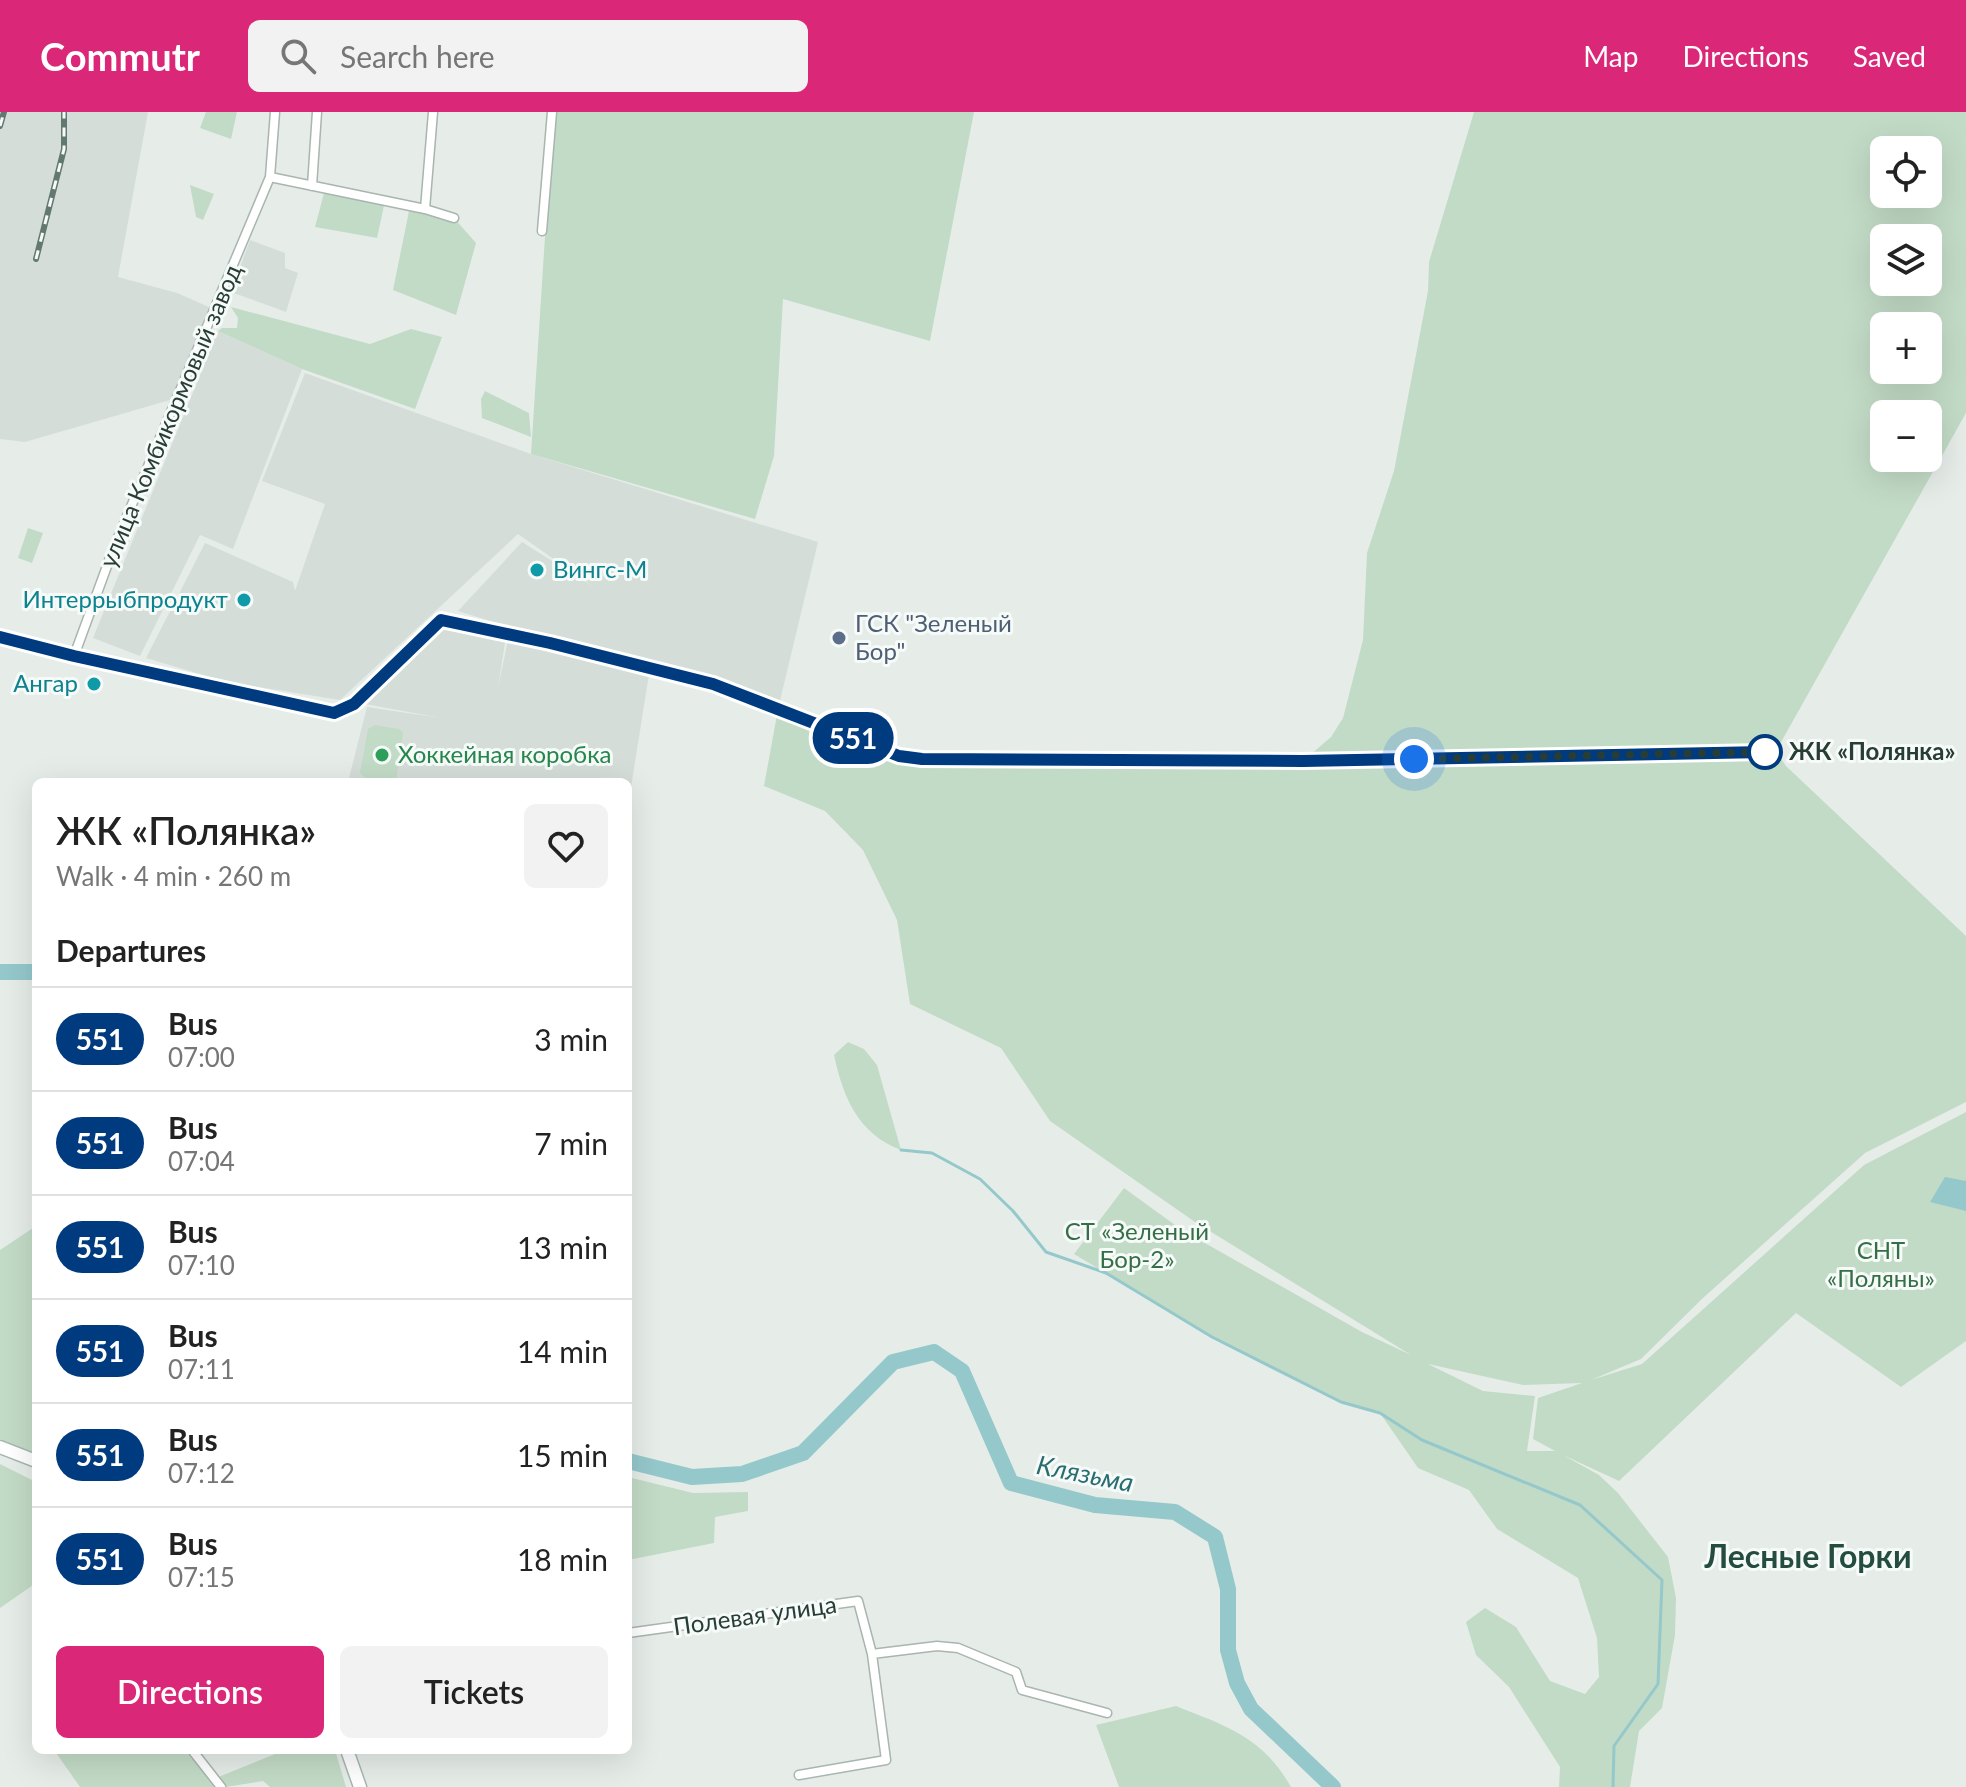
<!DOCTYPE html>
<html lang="en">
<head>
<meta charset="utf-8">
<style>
	body { margin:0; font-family:Lato,sans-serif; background:#f2f2f2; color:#222; height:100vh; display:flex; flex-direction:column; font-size:30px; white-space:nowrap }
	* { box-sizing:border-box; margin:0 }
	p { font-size:26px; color:#767676 }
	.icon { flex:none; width:44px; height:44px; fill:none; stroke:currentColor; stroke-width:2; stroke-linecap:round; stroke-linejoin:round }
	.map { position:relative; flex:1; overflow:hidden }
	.side { position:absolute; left:32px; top:666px; width:600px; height:976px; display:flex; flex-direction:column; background:#fff; border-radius:12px; box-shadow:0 8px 32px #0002 }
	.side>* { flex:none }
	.badge { padding:0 16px; border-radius:26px; font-size:28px; line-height:52px }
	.fabs { position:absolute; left:1870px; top:24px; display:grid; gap:16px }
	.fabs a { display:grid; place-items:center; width:72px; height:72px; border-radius:12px; background:#fff; box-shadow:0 8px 32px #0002; font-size:40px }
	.you { position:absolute; width:40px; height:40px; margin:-20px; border:6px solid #fff; border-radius:50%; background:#1a73e8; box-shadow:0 0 0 12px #1a73e833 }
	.map>.badge { position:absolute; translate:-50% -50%; box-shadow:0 0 0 4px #fff }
	h2 { padding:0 24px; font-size:30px; line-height:72px }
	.round { display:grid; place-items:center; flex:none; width:84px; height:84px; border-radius:12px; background:#f2f2f2 }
	.summary { display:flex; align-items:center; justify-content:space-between; height:136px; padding:0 24px }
	h1 { font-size:38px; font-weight:600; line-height:60px }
	.button { display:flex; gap:16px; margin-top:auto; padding:16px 24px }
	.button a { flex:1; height:92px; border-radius:12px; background:#db2777; color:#fff; font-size:32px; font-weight:600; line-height:92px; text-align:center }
	.button a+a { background:#f2f2f2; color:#222 }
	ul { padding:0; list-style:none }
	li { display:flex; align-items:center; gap:24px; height:104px; padding:0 24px; border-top:2px solid #e0e0e0 }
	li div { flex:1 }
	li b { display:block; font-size:30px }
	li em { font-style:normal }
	li .badge { min-width:88px; font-weight:700; text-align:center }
	header { display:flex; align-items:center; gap:48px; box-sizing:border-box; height:112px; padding:0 40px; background:#db2777; color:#fff }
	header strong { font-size:38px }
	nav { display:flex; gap:44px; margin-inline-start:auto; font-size:28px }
	.search { width:560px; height:72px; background:#f2f2f2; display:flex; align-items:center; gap:20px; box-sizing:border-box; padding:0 28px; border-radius:12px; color:#767676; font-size:30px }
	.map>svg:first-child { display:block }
	.built { fill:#d4ddd8 }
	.green { fill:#c2dbc6; fill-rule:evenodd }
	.water { fill:#95c8cb }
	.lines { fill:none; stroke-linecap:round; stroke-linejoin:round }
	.stream { stroke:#95c8cb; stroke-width:3 }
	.river { stroke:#95c8cb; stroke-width:16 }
	.street-casing { stroke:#a9b5af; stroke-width:11 }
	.secondary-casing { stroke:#a6b7b0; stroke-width:15 }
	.street { stroke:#fff; stroke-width:8 }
	.secondary { stroke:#fff; stroke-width:12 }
	.rail-casing { stroke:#627870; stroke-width:6 }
	.rail { stroke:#f6faf8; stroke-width:3; stroke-dasharray:9; stroke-linecap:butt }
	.line-casing { stroke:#fff; stroke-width:18 }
	.line { stroke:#003b80; stroke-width:12 }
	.walk { stroke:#273d35; stroke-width:8; stroke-dasharray:0 14.4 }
	.culture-dot { fill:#0f9aa8; stroke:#f6faf8; stroke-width:3 }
	.service-dot { fill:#5c6f8a; stroke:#f6faf8; stroke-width:3 }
	.stop-dot { fill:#fff; stroke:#003b80; stroke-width:4 }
	.leisure-dot { fill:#2e9e5b; stroke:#f6faf8; stroke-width:3 }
	.labels { text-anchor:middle; stroke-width:6; stroke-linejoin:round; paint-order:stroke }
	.street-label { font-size:24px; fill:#273d35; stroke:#f6faf8 }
	.culture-label { font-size:24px; fill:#0d838f; stroke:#f6faf8; text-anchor:end }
	.service-label { font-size:24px; fill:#4e5e75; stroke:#f6faf8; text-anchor:start }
	.stop-label { font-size:24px; font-weight:bold; fill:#273d35; stroke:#f6faf8; text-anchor:start }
	.leisure-label { font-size:24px; fill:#27864d; stroke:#f6faf8; text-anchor:start }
	.park-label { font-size:24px; fill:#366f46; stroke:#f6faf8 }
	.water-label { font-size:26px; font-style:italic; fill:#286d72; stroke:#f6faf8 }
	.district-label { font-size:32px; font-weight:bold; fill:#254d3f; stroke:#f6faf8 }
</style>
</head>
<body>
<header>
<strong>Commutr</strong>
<div class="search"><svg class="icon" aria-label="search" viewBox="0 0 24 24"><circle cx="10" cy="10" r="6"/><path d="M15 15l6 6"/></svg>Search here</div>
<nav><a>Map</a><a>Directions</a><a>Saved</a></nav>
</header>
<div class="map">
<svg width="1966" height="1675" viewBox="0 0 1966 1675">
	<rect width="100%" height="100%" fill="#e6ede9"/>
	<path class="built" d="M0,0h148l-30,165 59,16 32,14 -39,93 -145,42 -25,-3z
		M250,128l35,13v15l13,5 -12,39 -55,-20z
		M218,219l84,38 -69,180 -33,-14 -60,121 -47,-18z
		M305,261l226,81 287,88 -40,167 -65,-25 -63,-16 -22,138v-24h-290l11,-4 18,-71 74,11 -76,-14 79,-80 62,12 -8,52 10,-48 120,23 -170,-52 64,-69 73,46 -77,-54 -178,166 -113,-18 -81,-24 59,-115 88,39 2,9 30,-87 -63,-23z"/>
	<path class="green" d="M206,0h31l-6,27 -31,-11z
		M553,0h421l-44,229 -147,-42 -9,157 -19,63 -224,-65z
		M1474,0h492v301l-190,338 10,15 180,170v166l-101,51 -162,145 -62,61 -50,21 51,-16 222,-199 102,-53v229l-65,46 -105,-74 -177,168 -56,-26 36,20 19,18 50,64 8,41 -1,37 -13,73 -23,23 -9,56h-71l1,-20 -51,-80 -33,-32 -10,-33 19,-14 31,19 34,54 35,13 14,-17 -2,-39 -19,-60 -81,-49 -28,-39 -51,-22 -38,-55 -39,-11 -129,-65 -138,-83 50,-66 58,42 180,102 49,23 -216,-133 -145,-101 -49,-73 -91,-44 -13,-84 -34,-70 -38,-39 -61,-25 14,-77 121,46 404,6 28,-24 12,-19 20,-78 4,-87 27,-82 34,-180 1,-29zM1884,38h44v44h-44zM1884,126h44v44h-44zM1884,214h44v44h-44zM1884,302h44v44h-44zM1428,1252l95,21 59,-2 -44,15 -5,41 22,12h-28l8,-55 -52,-5z
		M190,73l24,9 -11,26 -7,-3z
		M325,77l60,12 -8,37 -62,-11z
		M410,94l44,12 22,25 -20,72 -63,-25z
		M231,195l139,37 41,-15 31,8 -27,72 -113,-40 -84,-38 4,-3h15l1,-10z
		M485,279l44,22 2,24 -49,-19 -1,-19z
		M28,416l15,5 -11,30 -14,-5z
		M375,613l24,4 4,4 -7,49 -29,-2 -7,-7 8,-44z
		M848,930l16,7 13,16 24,85c-43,-16 -58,-53 -67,-95z
		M36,1114v227l-36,-14v-189z
		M0,1352l36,18v101l-36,25z
		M628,1365l65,16 55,-1v19l-33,6 -1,26 -86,17z
		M1176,1594c50,20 87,31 115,81h-172l-23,-62z
		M54,1638h130l27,30 74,-30h50l11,37h-76l-7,-6 -37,6h-146z"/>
	<path class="water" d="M1945,1065l21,4v30l-36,-9z"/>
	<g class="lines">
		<path class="stream" d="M901,1038l31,3 48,26 33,32 33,41 60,21 106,64 129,65 39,11 42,27 158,65 82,75 -4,104 -44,62 -1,41"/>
		<path class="river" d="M0,860h36
			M628,1349l64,16 50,-3 61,-21 90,-91 41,-10 28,19 49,112 84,22 80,7 40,25 13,52v61l9,33 14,26 82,78"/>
		<g class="street-casing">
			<path id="street" d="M275,0l-5,65 -156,370 -40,109 260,57 20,-9 87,-84 109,23 163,41 186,72 23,3 381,2 443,-8
				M270,65l155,32 29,9
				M312,74l5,-74
				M425,97l8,-97
				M542,119l10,-119
				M628,1521l230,-32 14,53 65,-8 21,2 58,24 6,18 85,23
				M192,1638l29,37
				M799,1663l87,-15 -14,-106"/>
		</g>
		<g class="secondary-casing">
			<path id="secondary" d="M0,525l74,19
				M0,1335l36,14
				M347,1638l13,37"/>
		</g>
		<use href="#street" class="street"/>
		<use href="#secondary" class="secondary"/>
		<g class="rail-casing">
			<path id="rail" d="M0,14l4,-14
				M36,147l28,-110v-37"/>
		</g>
		<use href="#rail" class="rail"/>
	</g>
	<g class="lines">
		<g class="line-casing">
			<path id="line" d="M0,525l74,19 260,57 20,-9 87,-84 109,23 163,41 186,72 23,3 381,2 462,-9"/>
		</g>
		<use href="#line" class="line"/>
		<path class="walk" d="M1414,647l351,-7"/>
	</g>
	<g class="culture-dot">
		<circle cx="537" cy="458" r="8"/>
		<circle cx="244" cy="488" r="8"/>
		<circle cx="94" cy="572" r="8"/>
	</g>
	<circle class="service-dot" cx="839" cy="526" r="8"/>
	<circle class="stop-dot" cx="1765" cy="640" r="16"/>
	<circle class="leisure-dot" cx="382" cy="643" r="8"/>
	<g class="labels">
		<g class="street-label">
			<text transform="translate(171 304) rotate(-67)" y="8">улица Комбикормовый завод</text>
			<text transform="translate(755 1504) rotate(-8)" y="8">Полевая улица</text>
		</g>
		<g class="culture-label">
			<text x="553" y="466" text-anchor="start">Вингс-М</text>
			<text x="228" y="496">Интеррыбпродукт</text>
			<text x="78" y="580">Ангар</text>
		</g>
		<g class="service-label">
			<text x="855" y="520">ГСК "Зеленый<tspan x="855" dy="28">Бор"</tspan></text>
		</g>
		<g class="stop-label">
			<text x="1789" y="648">ЖК «Полянка»</text>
		</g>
		<g class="leisure-label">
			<text x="398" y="651">Хоккейная коробка</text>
		</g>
		<g class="park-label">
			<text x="1137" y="1128">СТ «Зеленый<tspan x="1137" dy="28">Бор-2»</tspan></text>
			<text x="1881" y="1147">СНТ<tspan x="1881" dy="28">«Поляны»</tspan></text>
		</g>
		<g class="water-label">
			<text transform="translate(1085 1362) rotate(11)" y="9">Клязьма</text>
		</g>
		<g class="district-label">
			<text x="1808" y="1456">Лесные Горки</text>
		</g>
	</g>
</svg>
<div class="fabs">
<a><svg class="icon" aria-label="locate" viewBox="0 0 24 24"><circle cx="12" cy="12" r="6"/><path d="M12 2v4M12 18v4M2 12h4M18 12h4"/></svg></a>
<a><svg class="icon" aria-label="layers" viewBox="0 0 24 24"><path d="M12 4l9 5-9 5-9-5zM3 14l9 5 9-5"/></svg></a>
<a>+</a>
<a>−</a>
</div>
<div class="you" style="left:1414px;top:647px"></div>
<b class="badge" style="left:853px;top:626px;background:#003b80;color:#fff">551</b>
<section class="side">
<div class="summary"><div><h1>ЖК «Полянка»</h1><p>Walk · 4 min · 260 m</p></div><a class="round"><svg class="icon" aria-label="heart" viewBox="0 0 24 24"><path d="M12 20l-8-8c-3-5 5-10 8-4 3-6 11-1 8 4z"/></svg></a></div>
<h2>Departures</h2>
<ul>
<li><span class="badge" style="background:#003b80;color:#fff">551</span><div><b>Bus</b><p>07:00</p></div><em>3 min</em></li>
<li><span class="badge" style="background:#003b80;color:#fff">551</span><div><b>Bus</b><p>07:04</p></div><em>7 min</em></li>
<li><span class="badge" style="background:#003b80;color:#fff">551</span><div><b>Bus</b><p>07:10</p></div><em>13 min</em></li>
<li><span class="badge" style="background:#003b80;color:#fff">551</span><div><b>Bus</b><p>07:11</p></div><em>14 min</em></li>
<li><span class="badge" style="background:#003b80;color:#fff">551</span><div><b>Bus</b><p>07:12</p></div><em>15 min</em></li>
<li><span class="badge" style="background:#003b80;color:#fff">551</span><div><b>Bus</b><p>07:15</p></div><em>18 min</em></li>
</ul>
<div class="button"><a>Directions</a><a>Tickets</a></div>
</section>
</div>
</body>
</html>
